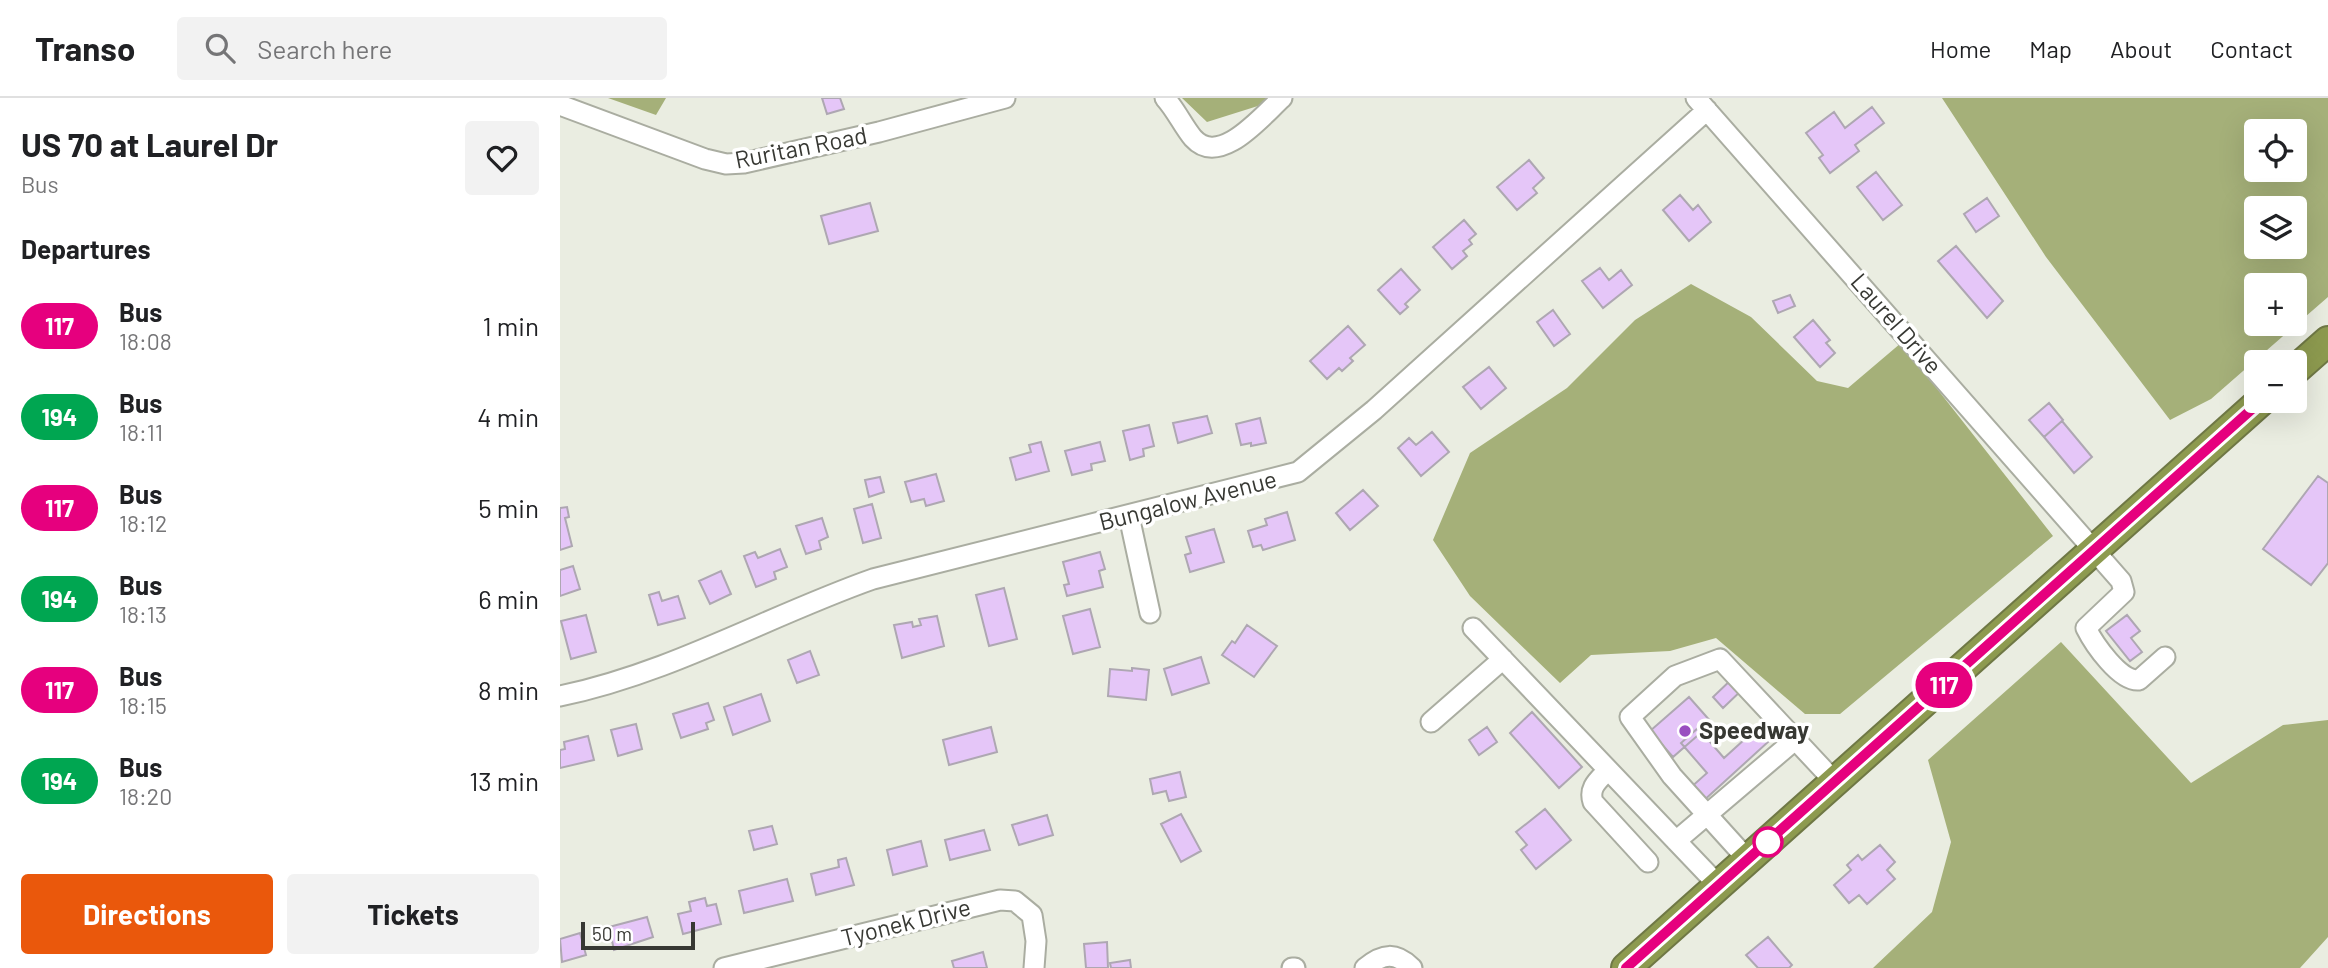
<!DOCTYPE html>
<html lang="en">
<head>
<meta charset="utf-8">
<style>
	body { margin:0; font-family:Barlow,sans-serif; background:#f2f2f2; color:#202124; height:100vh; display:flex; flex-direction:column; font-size:26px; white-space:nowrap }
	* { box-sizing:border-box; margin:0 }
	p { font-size:23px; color:#757577 }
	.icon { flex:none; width:38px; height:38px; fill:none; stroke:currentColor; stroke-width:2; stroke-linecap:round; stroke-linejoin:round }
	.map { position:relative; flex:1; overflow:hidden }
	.panel { display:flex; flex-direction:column; background:#fff; width:560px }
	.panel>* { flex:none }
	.badge { padding:0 14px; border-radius:23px; font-size:24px; line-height:46px }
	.fabs { position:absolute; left:1684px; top:21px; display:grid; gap:14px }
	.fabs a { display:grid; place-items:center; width:63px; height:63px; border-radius:7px; background:#fff; box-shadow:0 7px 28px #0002; font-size:35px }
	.scale { position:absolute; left:21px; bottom:18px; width:114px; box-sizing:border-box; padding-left:7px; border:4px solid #373833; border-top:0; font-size:19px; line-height:24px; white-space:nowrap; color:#373833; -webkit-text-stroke:5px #fff; paint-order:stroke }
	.map>.badge { position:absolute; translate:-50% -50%; box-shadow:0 0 0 4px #fff }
	h2 { padding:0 21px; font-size:26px; line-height:63px }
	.round { display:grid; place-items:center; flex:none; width:74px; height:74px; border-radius:7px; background:#f2f2f2 }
	.summary { display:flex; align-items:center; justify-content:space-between; height:119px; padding:0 21px }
	h1 { font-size:33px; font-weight:700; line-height:52px }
	.action { display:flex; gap:14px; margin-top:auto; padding:14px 21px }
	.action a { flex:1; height:80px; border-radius:7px; background:#ea580c; color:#fff; font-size:28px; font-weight:700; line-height:80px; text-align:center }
	.action a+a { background:#f2f2f2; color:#202124 }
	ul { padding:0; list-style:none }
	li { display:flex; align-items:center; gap:21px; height:91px; padding:0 21px }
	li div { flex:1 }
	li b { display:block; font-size:26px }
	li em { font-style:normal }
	li .badge { min-width:77px; font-weight:700; text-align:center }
	header { display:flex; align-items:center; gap:42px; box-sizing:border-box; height:98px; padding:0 35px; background:#fff; border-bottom:2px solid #e0e0e0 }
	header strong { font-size:33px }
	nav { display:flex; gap:38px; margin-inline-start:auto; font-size:24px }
	.search { width:490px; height:63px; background:#f2f2f2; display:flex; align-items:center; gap:18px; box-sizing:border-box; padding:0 24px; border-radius:7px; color:#757577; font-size:26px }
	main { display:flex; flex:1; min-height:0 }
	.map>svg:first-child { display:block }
	.forest { fill:#a5b079; fill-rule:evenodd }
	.building { fill:#e5c6f8; stroke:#aea7b2; stroke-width:2 }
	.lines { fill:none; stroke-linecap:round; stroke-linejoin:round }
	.minor-casing { stroke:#aaada1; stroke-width:23 }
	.highway-casing { stroke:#6f7845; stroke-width:32 }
	.minor { stroke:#fff; stroke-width:19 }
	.highway { stroke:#8d9a4f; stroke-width:28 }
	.line-casing { stroke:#fff; stroke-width:16 }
	.line { stroke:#e6007e; stroke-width:10 }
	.poi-dot { fill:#994ec0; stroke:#fff; stroke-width:2.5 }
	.stop-dot { fill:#fff; stroke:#e6007e; stroke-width:3.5 }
	.labels { text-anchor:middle; stroke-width:7; stroke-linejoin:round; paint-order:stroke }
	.street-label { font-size:24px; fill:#373833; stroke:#fff }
	.poi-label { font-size:24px; font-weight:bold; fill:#373833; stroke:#fff; text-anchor:start }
</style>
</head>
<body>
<header>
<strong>Transo</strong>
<div class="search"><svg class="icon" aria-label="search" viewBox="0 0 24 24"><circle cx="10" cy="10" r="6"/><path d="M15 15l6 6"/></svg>Search here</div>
<nav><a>Home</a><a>Map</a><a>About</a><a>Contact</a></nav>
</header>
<main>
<section class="panel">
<div class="summary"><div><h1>US 70 at Laurel Dr</h1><p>Bus</p></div><a class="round"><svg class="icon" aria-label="heart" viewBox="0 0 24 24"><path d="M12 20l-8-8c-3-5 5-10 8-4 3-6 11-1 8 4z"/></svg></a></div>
<h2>Departures</h2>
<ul>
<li><span class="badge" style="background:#e6007e;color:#fff">117</span><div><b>Bus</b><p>18:08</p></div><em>1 min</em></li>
<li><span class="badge" style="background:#00a651;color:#fff">194</span><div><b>Bus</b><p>18:11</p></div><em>4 min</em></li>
<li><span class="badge" style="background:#e6007e;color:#fff">117</span><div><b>Bus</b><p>18:12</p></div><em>5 min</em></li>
<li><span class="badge" style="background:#00a651;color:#fff">194</span><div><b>Bus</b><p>18:13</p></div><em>6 min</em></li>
<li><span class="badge" style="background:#e6007e;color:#fff">117</span><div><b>Bus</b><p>18:15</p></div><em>8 min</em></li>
<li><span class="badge" style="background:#00a651;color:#fff">194</span><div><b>Bus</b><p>18:20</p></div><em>13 min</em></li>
</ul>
<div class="action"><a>Directions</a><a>Tickets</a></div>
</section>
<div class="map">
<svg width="1768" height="870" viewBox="0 0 1768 870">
	<rect width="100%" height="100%" fill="#eaede1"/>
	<path class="forest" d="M48,0h58l-10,17z
		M622,0h86l-7,7 -54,17z
		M1382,0h386v199l-117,102 -41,21 -124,-163zM1734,33v39h-38v-39zM1734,110v39h-38v-39zM1696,187h38v39h-38z
		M1131,186l60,33 66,64 31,7 53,-45 152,193 -213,178h-35l-89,-76 -46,13 -79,4 -31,28 -90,-87 -37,-56 37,-87 97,-65 68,-68z
		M1501,544l130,141 92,-58 45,-5v217l-28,31h-427l59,-56 19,-70 -23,-82z"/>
	<path class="building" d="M262,0h18l4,11 -17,5z
		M1312,9l12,16 -29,22 4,6 -29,22 -11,-15 4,-3 -17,-22 28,-21 11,16z
		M969,62l15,18 -11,10 4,5 -20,17 -20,-23z
		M1316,74l26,33 -19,15 -26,-33z
		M1120,97l13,15 5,-5 13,17 -22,19 -26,-31z
		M1427,100l12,18 -23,16 -12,-18z
		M310,105l8,28 -49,13 -8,-28z
		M904,122l12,14 -7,6 3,4 -9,7 4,5 -15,13 -19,-22z
		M1396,148l47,55 -16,17 -49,-57z
		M1040,170l9,12 12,-10 11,15 -29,23 -21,-27z
		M841,171l19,21 -15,14 3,3 -8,7 -22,-24z
		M1230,197l5,11 -17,7 -5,-12z
		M993,212l17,24 -16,12 -17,-24z
		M1253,222l17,20 -4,3 9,10 -15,14 -26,-30z
		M788,228l17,19 -15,13 3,3 -11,10 -3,-3 -12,11 -17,-18z
		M929,269l17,21 -25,21 -18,-22z
		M1489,305l14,17 -19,17 -15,-17z
		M647,318l5,17 -34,10 -5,-20z
		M700,320l6,25 -15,3v-3l-10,2 -5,-21z
		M1502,323l30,36 -18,16 -30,-36z
		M589,327l5,21 -11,3 1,7 -14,4 -7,-29z
		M872,334l17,20 -28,24 -23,-28 11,-10 7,7z
		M481,344l8,29 -33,9 -6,-22 21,-6 -2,-7z
		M540,344l5,19 -14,3 1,6 -20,5 -7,-24z
		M376,376l8,27 -18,5 -2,-7 -13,3 -6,-20z
		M1758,378l10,7v80l-17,22 -48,-36z
		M320,379l4,15 -15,5 -4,-17z
		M803,392l15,16 -28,24 -14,-17z
		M312,406l9,34 -18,5 -9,-34z
		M7,409l2,10 -4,1 7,28 -12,4v-42z
		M727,414l8,28 -32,10 -2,-5 -8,2 -5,-16 19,-6 -2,-6z
		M262,420l6,19 -9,4 2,8 -15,5 -10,-28z
		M654,431l10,33 -34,10 -5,-17 6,-2 -5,-16z
		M220,451l7,18 -13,5 2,7 -20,8 -12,-31 11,-4 3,6z
		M540,454l5,17 -6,2 4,16 -36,9 -3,-11 5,-1 -6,-22z
		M13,468l7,23 -20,7v-26z
		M161,473l10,23 -21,10 -11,-23z
		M444,490l13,51 -28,7 -13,-51z
		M99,494l3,9 16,-5 7,22 -27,7 -9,-30z
		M530,511l10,38 -27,7 -10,-38z
		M26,517l10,37 -25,7 -10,-38z
		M1567,517l13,16 -9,7 11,14 -12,9 -24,-30z
		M377,518l7,30 -42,12 -8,-33 18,-3 1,5 8,-2 -2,-6z
		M687,527l30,21 -23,31 -32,-22 10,-14 3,2z
		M250,553l9,24 -22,8 -9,-23z
		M641,559l8,26 -37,12 -8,-26z
		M572,570l17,2 -3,30 -38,-4 2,-27 22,2z
		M1175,578l10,11 -22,21 -10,-11z
		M201,596l9,27 -37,14 -9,-28z
		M1129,599l23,26 -39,34 -23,-26z
		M148,605l6,17 -8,3 2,6 -27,9 -8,-24z
		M972,614l50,55 -23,21 -49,-55z
		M76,626l6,25 -24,7 -7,-26z
		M431,629l6,25 -48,13 -6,-25z
		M927,629l10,15 -18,13 -10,-15z
		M1138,630l26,30 32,-29 12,13 -67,61 -12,-14 18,-16 -26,-30z
		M28,638l6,24 -34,8v-18l5,-1 -1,-7z
		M620,674l6,25 -17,4 -3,-10 -13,3 -3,-15z
		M985,711l26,31 -35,29 -15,-19 6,-5 -11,-13z
		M621,716l20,37 -20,11 -20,-38z
		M487,717l6,20 -34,10 -7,-20z
		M212,728l5,18 -23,6 -5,-19z
		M424,732l6,20 -40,10 -5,-20z
		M361,743l6,25 -34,9 -6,-25z
		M1320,747l15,17 -8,8 8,9 -28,25 -8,-9 -10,8 -15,-18 17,-15 -4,-5 11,-10 4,5z
		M286,760l8,27 -38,10 -5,-21 28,-7 -1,-7z
		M227,781l6,22 -49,12 -5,-22z
		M145,800l2,8 9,-2 5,20 -38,10 -5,-20 13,-3 -2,-9z
		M87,819l6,20 -39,13 -5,-23z
		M20,835l6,22 -24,7 -2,-23z
		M1208,839l24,28 -3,3h-31l-12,-13z
		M547,844l1,26h-22l-2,-24z
		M423,854l4,16h-33l-2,-7z
		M570,862l1,8h-20l-1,-5z"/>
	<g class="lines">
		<g class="minor-casing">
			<path id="minor" d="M605,0c11,12 18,28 28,40 27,30 69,-22 89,-40
				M1136,0l425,483 3,11 -38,36c8,16 34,54 53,52l26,-23
				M0,7l145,54 21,5 18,-1 135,-31 126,-34
				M569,418l21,97
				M913,530l246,258
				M0,598c111,-23 208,-80 313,-117l425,-107 76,-62 333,-300
				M871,624l72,-63
				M1048,672c-9,10 -20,17 -15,32l55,60
				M1116,743l120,-102
				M1188,762l-76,-84 -42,-59 45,-41 45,-17 115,123
				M164,870l276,-68 15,1 17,14 4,26 -2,27
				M732,870h3
				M805,870c18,-15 31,-16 47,0"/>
		</g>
		<g class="highway-casing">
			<path id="highway" d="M1734,273l34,-30
				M1066,870l635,-567"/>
		</g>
		<use href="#minor" class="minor"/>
		<use href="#highway" class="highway"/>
	</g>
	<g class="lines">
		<g class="line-casing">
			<path id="line" d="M1066,870l635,-567"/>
		</g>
		<use href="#line" class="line"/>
	</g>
	<circle class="poi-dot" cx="1125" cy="633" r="7"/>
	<circle class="stop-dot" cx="1208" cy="744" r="14"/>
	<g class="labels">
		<g class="street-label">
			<text transform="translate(241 50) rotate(-11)" y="8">Ruritan Road</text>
			<text transform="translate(1336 226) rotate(49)" y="8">Laurel Drive</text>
			<text transform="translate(628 403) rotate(-14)" y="8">Bungalow Avenue</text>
			<text transform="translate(346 825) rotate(-14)" y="8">Tyonek Drive</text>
		</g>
		<g class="poi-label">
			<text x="1139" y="641">Speedway</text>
		</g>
	</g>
</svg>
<div class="fabs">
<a><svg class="icon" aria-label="locate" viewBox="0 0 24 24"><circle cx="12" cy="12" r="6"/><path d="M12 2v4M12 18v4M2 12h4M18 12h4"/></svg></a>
<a><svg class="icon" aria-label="layers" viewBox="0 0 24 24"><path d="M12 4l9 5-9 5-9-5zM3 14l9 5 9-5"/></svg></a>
<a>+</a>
<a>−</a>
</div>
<div class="scale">50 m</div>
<b class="badge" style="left:1384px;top:587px;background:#e6007e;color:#fff">117</b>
</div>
</main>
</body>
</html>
